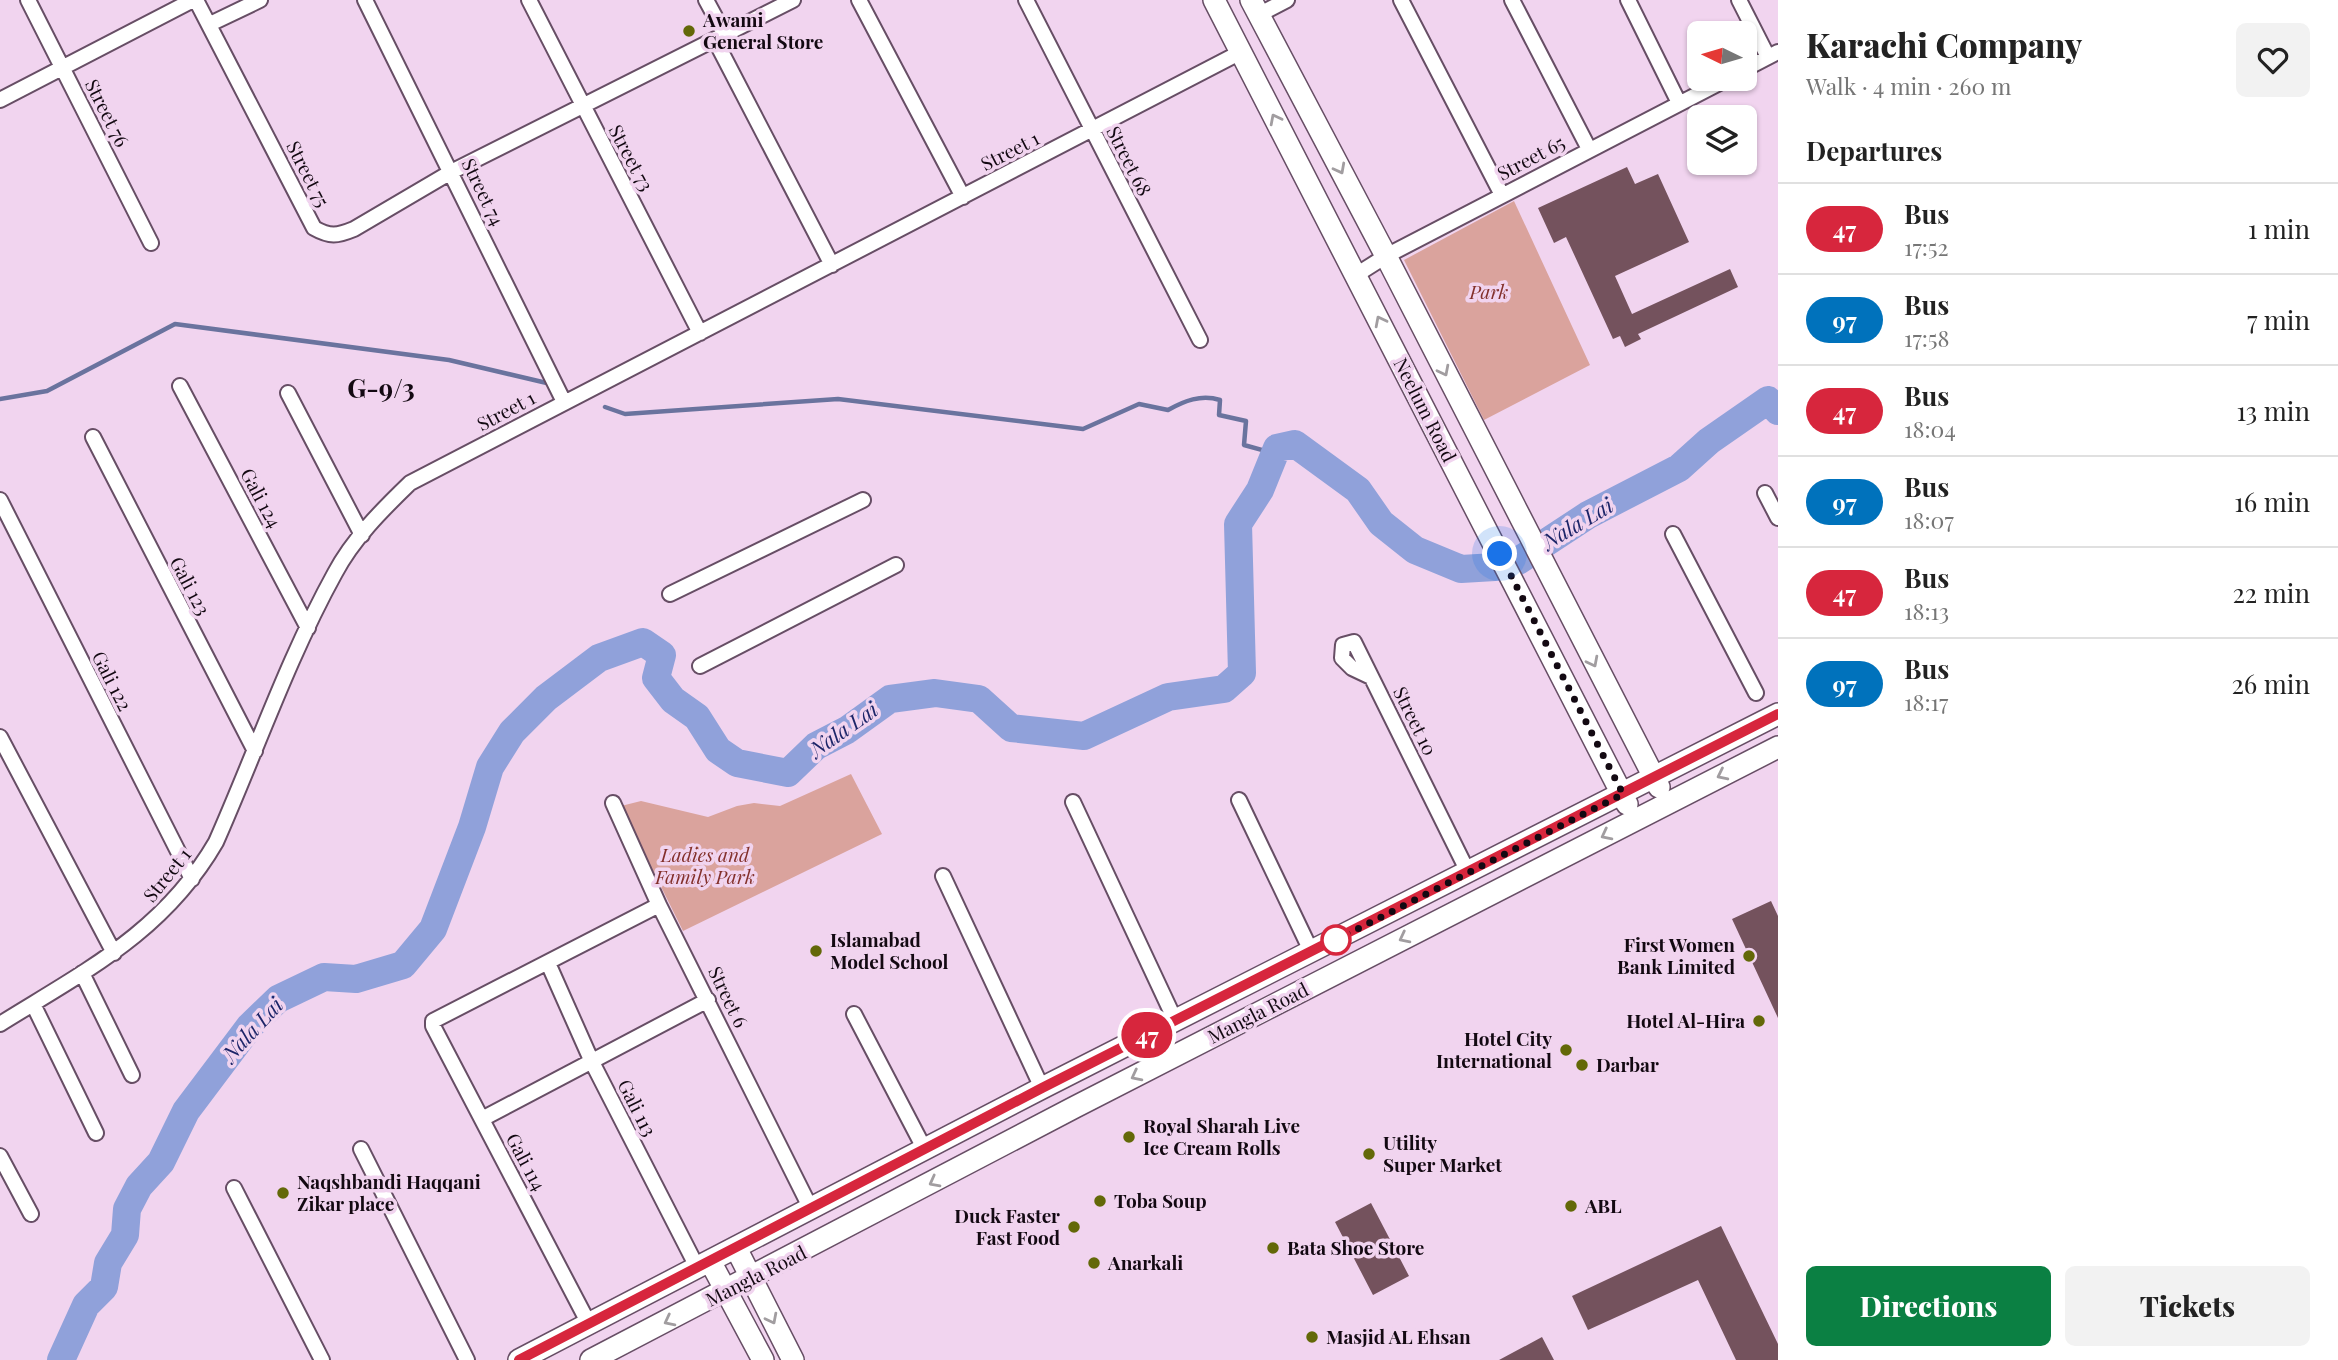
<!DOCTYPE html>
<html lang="en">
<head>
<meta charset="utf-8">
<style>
	body { margin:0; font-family:"Playfair Display",serif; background:#f2f2f2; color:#222; height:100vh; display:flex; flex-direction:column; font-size:26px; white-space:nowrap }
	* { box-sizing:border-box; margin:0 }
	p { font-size:23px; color:#767676 }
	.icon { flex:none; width:38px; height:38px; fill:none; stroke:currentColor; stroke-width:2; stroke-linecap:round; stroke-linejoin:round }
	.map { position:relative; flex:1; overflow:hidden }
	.details { display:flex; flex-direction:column; background:#fff; width:560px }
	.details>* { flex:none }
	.badge { padding:0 14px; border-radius:23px; font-size:24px; line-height:46px }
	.needle { width:46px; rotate:275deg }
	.fabs { position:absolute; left:1687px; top:21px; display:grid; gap:14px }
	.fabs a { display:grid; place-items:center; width:70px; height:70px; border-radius:10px; background:#fff; box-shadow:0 2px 5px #0004; font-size:35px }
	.you { position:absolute; width:35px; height:35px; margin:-18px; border:5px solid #fff; border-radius:50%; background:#1a73e8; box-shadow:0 0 0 10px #1a73e833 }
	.map>.badge { position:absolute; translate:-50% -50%; box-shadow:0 0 0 4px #fff }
	h2 { padding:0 28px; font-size:26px; line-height:63px }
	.round { display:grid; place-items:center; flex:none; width:74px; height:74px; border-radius:10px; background:#f2f2f2 }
	.summary { display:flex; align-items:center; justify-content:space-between; height:119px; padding:0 28px }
	h1 { font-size:33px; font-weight:800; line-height:52px }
	.primary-button { display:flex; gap:14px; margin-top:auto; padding:14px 28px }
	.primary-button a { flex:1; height:80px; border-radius:10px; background:#0b8043; color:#fff; font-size:28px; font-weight:800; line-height:80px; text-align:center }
	.primary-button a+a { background:#f2f2f2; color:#222 }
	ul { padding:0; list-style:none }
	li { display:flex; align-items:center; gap:21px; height:91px; padding:0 28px; border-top:2px solid #e0e0e0 }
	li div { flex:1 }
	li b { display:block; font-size:26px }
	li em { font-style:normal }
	li .badge { min-width:77px; font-weight:700; text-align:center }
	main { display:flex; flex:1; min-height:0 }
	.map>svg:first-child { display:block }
	.green { fill:#daa39d }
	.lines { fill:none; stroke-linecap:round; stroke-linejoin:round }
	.stream { stroke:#6a739e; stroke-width:4.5 }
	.river { stroke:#90a1da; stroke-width:28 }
	.building { fill:#74525d }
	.street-casing { stroke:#674e65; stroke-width:18 }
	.secondary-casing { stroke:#674e65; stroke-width:24 }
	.street { stroke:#fff; stroke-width:14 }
	.secondary { stroke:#fff; stroke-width:21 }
	.oneway { stroke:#a19da0 }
	.line-casing { stroke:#fff; stroke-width:16 }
	.line { stroke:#d7263d; stroke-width:10 }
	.walk { stroke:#130912; stroke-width:7; stroke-dasharray:0 12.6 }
	.poi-dot { fill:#636808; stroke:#f1d4ef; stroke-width:2.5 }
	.stop-dot { fill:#fff; stroke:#d7263d; stroke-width:3.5 }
	.labels { text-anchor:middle; stroke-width:7; stroke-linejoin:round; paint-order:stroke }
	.poi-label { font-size:19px; font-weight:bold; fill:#130912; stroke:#f1d4ef; text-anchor:start }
	.street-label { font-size:19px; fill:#130912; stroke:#f1d4ef }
	.park-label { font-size:19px; font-style:italic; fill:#83302b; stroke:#f1d4ef }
	.water-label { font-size:21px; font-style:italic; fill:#1c2568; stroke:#f1d4ef }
	.district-label { font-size:26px; font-weight:bold; fill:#130912; stroke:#f1d4ef }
</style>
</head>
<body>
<main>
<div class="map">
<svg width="1778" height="1360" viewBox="0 0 1778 1360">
	<rect width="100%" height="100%" fill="#f1d4ef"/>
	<path class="green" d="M1514,201l76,164 -106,55 -80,-160z
		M851,774l31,60 -199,97 -62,-125 20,-5 67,16 29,-11 17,-3 26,3z"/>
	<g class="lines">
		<path class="stream" d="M0,399l47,-8 128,-67 274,36 102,24
			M605,407l20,7 213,-15 245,30 56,-25 29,6c16,-9 33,-16 52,-10l-1,15 27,6 -2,24 29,8"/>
		<path class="river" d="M61,1360l25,-55 18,-18 4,-24 17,-28 2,-26 12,-23 22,-24 25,-51 64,-85 28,-27 46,-22 32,2 47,-14 30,-36 39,-102 18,-60 22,-35 34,-34 53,-40 44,-16 19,13 -6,23 17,22 24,17 21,33 19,13 51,10 28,-27 31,-16 43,-31 45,-6 44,6 32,29 73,8 84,-39 56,-8 18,-16 -4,-149 22,-34 17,-42 18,-4 63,46 23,33 34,27 46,19 34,-2 23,-6 70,-46 91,-47 30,-27 59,-41 10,11"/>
	</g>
	<path class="building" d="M1627,167l8,17 23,-10 31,68 -74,34 17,38 98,-45 8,18 -100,47 3,5 -16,8 -5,-11 -7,3 -47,-102 -12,6 -16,-35z
		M1771,901l7,15v102l-46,-99z
		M1371,1203l38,73 -36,19 -38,-73z
		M1721,1226l57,118v16h-42l-38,-80 -110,50 -16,-34z
		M1542,1337l12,23h-55z"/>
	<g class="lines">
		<g class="street-casing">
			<path id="street" d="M28,0l123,243
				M196,0l118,228c16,9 23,8 40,1l97,-57 342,-172
				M365,0l199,402
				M529,0l171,333
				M706,0l19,35
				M859,0l104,197
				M1026,0l174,340
				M1401,0l101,195
				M1512,0l77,149
				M1628,0l51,103
				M1739,0l29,57
				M1258,15l29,-15
				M210,24l50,-24
				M715,40l117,225
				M1745,69l33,-17
				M0,100l193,-100
				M1356,275l30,-19 341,-177
				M180,386l128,242
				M288,393l74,142
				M93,437l162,314
				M1765,493l13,25
				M0,500l192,379
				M1673,534l83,159
				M670,594l193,-94
				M700,666l196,-101
				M1371,677l-19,-9 -10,-10 1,-13 11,-3 114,230
				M0,737l114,216
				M1239,800l73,153
				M1073,802l102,218
				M613,803l46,102 152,304
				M943,876l99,212
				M548,963l44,99 105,205
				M82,973l50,102
				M33,1004l63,129
				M854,1014l71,136
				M0,1024c85,-53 164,-92 216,-182 39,-88 72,-184 119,-269 18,-34 47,-63 75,-90l831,-431
				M482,1119l226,-119
				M361,1149l106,211
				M0,1156l31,58
				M234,1188l88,172
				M589,1324l-156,-298v-5l226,-116"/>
		</g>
		<g class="secondary-casing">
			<path id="secondary" d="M1214,0l413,804
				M1251,0l135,256 273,531
				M736,1248l57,112
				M710,1261l53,99
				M519,1360l523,-272 736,-374
				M591,1360l484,-253 703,-360"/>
		</g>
		<use href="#street" class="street"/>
		<use href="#secondary" class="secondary"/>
	</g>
	<defs><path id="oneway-chevron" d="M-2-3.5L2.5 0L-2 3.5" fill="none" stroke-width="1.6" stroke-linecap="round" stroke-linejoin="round" transform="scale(1.75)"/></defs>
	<g class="oneway">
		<use href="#oneway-chevron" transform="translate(1275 119) rotate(-117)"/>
		<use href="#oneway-chevron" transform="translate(1340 169) rotate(62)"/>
		<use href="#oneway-chevron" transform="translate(1380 321) rotate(-117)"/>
		<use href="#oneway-chevron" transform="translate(1444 371) rotate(63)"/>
		<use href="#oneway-chevron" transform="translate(1593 662) rotate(63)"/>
		<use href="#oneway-chevron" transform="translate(1722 775) rotate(154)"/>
		<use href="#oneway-chevron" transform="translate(1606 835) rotate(153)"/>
		<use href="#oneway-chevron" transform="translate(1404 938) rotate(153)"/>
		<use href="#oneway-chevron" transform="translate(1136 1076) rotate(153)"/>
		<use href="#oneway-chevron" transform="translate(934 1182) rotate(152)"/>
		<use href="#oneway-chevron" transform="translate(772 1319) rotate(63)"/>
		<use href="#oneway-chevron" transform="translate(669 1321) rotate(153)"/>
	</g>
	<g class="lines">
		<g class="line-casing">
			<path id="line" d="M519,1360l523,-272 736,-374"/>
		</g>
		<use href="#line" class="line"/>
		<path class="walk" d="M1336,940l287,-146 -123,-240"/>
	</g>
	<g class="poi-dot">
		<circle cx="689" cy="31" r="7"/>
		<circle cx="816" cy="951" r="7"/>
		<circle cx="1749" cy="956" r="7"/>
		<circle cx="1759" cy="1021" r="7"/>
		<circle cx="1566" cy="1050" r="7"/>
		<circle cx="1582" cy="1065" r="7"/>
		<circle cx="1129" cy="1137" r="7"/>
		<circle cx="1369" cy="1154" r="7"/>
		<circle cx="283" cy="1193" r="7"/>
		<circle cx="1100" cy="1201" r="7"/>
		<circle cx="1571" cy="1206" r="7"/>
		<circle cx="1074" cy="1227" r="7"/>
		<circle cx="1273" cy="1248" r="7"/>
		<circle cx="1094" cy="1263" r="7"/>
		<circle cx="1312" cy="1337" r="7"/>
	</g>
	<circle class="stop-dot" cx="1336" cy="940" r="14"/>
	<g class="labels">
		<g class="poi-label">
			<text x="703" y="27">Awami<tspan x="703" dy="22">General Store</tspan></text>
			<text x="830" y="947">Islamabad<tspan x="830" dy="22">Model School</tspan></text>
			<text x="1735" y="952" text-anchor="end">First Women<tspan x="1735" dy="22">Bank Limited</tspan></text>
			<text x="1745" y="1028" text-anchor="end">Hotel Al-Hira</text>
			<text x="1552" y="1046" text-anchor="end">Hotel City<tspan x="1552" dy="22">International</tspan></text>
			<text x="1596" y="1072">Darbar</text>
			<text x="1143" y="1133">Royal Sharah Live<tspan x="1143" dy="22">Ice Cream Rolls</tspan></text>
			<text x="1383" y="1150">Utility<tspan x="1383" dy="22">Super Market</tspan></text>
			<text x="297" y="1189">Naqshbandi Haqqani<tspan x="297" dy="22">Zikar place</tspan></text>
			<text x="1114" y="1208">Toba Soup</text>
			<text x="1585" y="1213">ABL</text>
			<text x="1060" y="1223" text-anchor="end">Duck Faster<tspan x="1060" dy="22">Fast Food</tspan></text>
			<text x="1287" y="1255">Bata Shoe Store</text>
			<text x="1108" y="1270">Anarkali</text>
			<text x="1326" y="1344">Masjid AL Ehsan</text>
		</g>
		<g class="street-label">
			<text transform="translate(107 113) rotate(63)" y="7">Street 76</text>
			<text transform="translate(1010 151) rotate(-27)" y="7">Street 1</text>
			<text transform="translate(631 158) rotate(62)" y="7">Street 73</text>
			<text transform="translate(1531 158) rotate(-28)" y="7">Street 65</text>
			<text transform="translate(1129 161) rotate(63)" y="7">Street 68</text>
			<text transform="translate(308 174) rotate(63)" y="7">Street 75</text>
			<text transform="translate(483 192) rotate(64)" y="7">Street 74</text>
			<text transform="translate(1425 410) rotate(63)" y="7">Neelum Road</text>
			<text transform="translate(506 411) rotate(-28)" y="7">Street 1</text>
			<text transform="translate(261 498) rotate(62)" y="7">Gali 124</text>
			<text transform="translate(190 586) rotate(62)" y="7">Gali 123</text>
			<text transform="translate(112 681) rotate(63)" y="7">Gali 122</text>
			<text transform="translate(1415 721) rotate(64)" y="7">Street 10</text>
			<text transform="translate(167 875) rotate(-51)" y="7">Street 1</text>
			<text transform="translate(728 997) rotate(64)" y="7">Street 6</text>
			<text transform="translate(1258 1013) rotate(-27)" y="7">Mangla Road</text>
			<text transform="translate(637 1108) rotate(63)" y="7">Gali 113</text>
			<text transform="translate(526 1162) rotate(62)" y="7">Gali 114</text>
			<text transform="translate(756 1276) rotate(-27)" y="7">Mangla Road</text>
		</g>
		<g class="park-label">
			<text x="1489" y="299">Park</text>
			<text x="705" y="862">Ladies and<tspan x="705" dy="22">Family Park</tspan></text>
		</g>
		<g class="water-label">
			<text transform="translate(1578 524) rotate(-31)" y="7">Nala Lai</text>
			<text transform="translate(844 730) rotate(-35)" y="7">Nala Lai</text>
			<text transform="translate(253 1030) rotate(-47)" y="7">Nala Lai</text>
		</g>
		<g class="district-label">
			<text x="381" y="398">G-9/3</text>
		</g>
	</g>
</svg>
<div class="fabs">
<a><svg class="needle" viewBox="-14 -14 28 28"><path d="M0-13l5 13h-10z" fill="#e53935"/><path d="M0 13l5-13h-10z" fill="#767676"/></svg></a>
<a><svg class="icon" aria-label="layers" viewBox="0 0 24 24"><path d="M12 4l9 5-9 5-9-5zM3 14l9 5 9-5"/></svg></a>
</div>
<div class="you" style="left:1500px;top:554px"></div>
<b class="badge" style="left:1147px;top:1035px;background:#d7263d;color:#fff">47</b>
</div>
<section class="details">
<div class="summary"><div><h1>Karachi Company</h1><p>Walk · 4 min · 260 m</p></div><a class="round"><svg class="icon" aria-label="heart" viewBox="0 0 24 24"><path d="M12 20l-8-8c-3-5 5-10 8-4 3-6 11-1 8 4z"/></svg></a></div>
<h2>Departures</h2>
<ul>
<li><span class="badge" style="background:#d7263d;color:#fff">47</span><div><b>Bus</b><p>17:52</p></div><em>1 min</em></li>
<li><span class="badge" style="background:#0072bc;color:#fff">97</span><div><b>Bus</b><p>17:58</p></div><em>7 min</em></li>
<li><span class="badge" style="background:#d7263d;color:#fff">47</span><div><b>Bus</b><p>18:04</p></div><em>13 min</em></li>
<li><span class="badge" style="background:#0072bc;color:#fff">97</span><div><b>Bus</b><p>18:07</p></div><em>16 min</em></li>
<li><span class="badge" style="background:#d7263d;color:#fff">47</span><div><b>Bus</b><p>18:13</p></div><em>22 min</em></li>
<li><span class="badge" style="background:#0072bc;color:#fff">97</span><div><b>Bus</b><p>18:17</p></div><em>26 min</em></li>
</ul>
<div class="primary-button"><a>Directions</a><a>Tickets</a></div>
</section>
</main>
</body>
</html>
